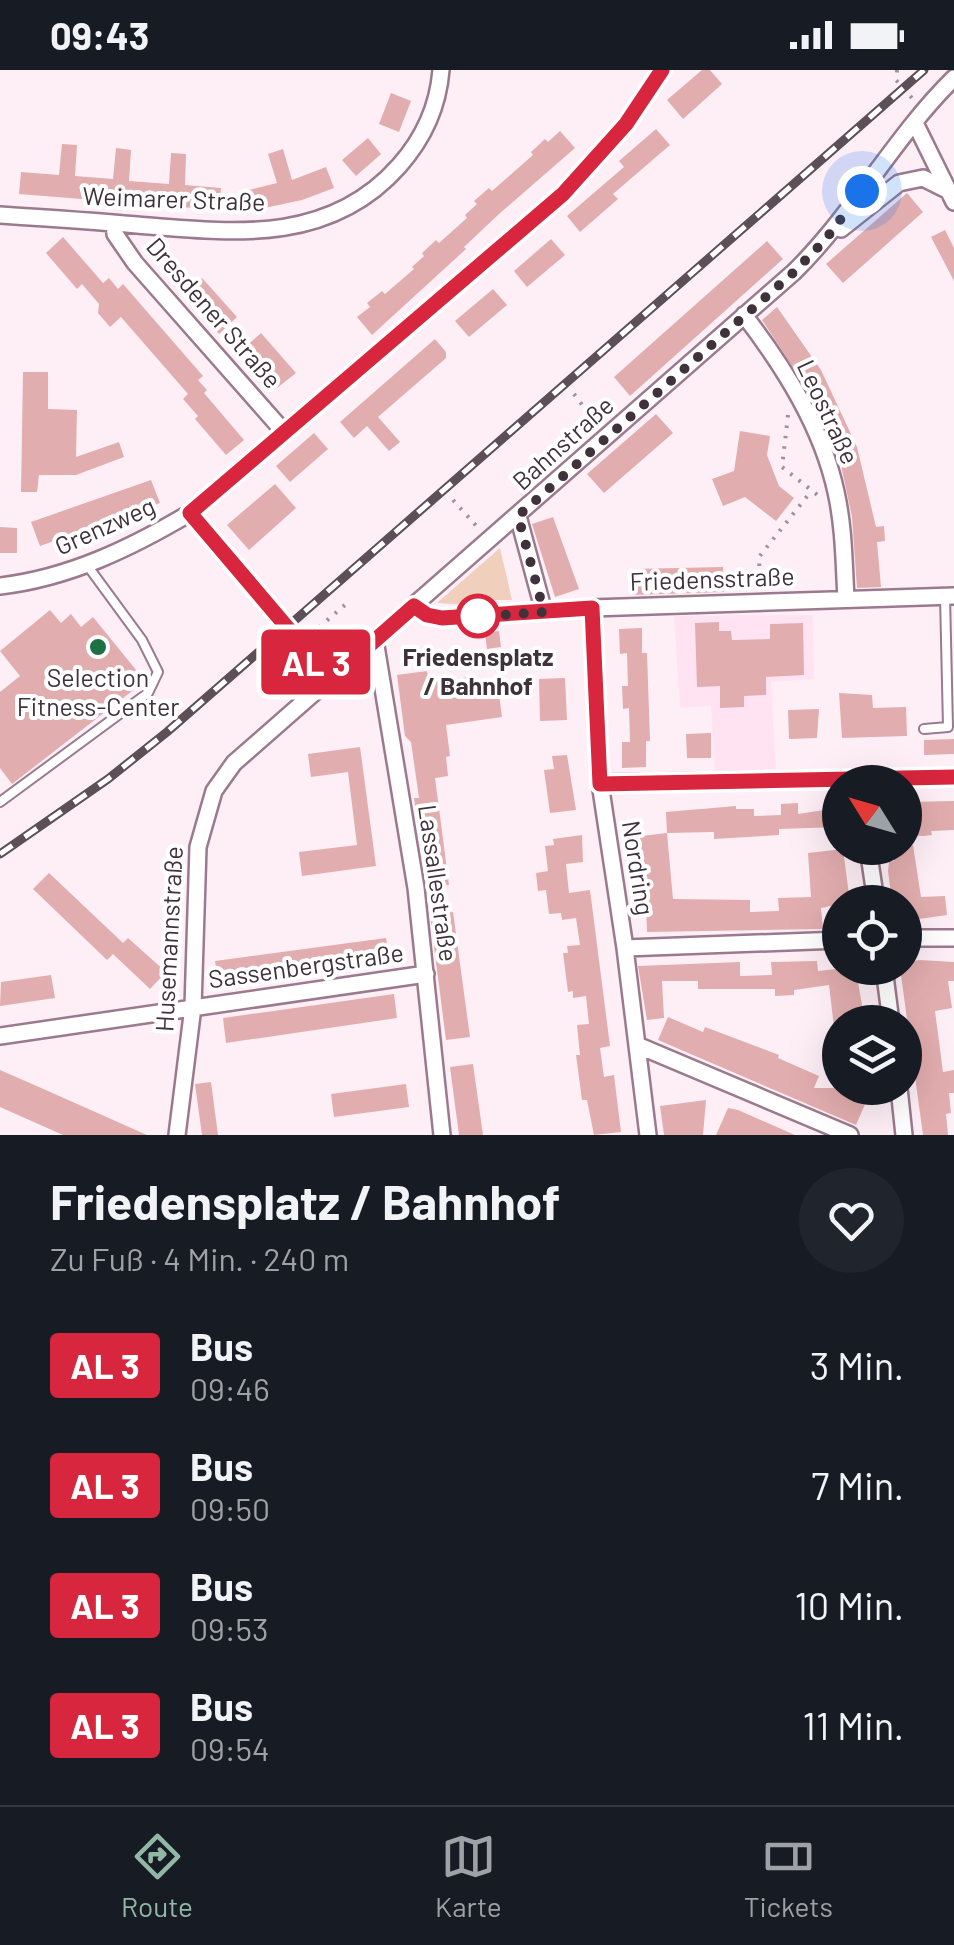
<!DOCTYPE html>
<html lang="de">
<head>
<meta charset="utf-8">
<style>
	body { margin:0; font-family:Barlow,sans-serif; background:#20242c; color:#f1f3f6; height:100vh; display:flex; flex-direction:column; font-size:38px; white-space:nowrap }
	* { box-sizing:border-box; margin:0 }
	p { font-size:32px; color:#9ea1a6 }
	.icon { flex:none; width:55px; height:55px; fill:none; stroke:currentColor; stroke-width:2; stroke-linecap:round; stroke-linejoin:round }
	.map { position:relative; height:1065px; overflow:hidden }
	.panel { display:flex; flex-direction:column; background:#171b24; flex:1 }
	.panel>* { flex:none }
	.badge { padding:0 20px; border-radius:8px; font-size:35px; line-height:65px }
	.needle { width:65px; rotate:307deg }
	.buttons { position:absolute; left:822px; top:695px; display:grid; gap:20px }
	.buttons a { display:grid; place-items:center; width:100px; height:100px; border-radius:50%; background:#171b24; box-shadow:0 10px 40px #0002; font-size:50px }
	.you { position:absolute; width:50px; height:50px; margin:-25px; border:8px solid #fff; border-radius:50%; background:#1a73e8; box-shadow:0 0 0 15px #1a73e833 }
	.map>.badge { position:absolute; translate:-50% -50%; box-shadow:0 0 0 5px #fff }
	.round { display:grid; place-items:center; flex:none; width:105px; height:105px; border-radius:52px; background:#20242c }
	.overview { display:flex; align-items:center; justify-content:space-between; height:170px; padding:0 50px }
	h1 { font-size:48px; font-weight:700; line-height:75px }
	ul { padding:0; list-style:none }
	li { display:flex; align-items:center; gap:30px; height:120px; padding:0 50px }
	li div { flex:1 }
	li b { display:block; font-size:38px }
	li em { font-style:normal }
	li .badge { min-width:110px; font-weight:700; text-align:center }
	.status { display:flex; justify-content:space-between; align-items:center; height:70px; padding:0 50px; background:#171b24; direction:ltr }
	.status svg { height:28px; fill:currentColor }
	.tabs { display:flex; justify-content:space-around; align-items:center; height:140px; border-top:2px solid #363941; background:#171b24; font-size:28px; color:#9ea1a6 }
	.tabs a { display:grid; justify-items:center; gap:5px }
	.tabs .current { color:#92b8a5 }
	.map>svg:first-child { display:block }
	.built { fill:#ffe3f2 }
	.green { fill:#f0cfbc }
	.building { fill:#e2adae }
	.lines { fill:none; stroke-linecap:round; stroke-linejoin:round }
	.lane-casing { stroke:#9b7a8d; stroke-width:12 }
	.street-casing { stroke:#9b7a8d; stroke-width:20 }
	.path { stroke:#a09199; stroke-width:4; stroke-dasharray:2.5 8; stroke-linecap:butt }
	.lane { stroke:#fff; stroke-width:8 }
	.street { stroke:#fff; stroke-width:15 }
	.rail-casing { stroke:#5d4f57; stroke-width:9 }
	.rail { stroke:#fff; stroke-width:5; stroke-dasharray:15; stroke-linecap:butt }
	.line-casing { stroke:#fff; stroke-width:22 }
	.line { stroke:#d7263d; stroke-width:15 }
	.walk { stroke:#40323a; stroke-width:10; stroke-dasharray:0 18 }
	.stop-dot { fill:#fff; stroke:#d7263d; stroke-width:5 }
	.poi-dot { fill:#1d7143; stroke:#fff; stroke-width:4 }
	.labels { text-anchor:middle; stroke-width:8; stroke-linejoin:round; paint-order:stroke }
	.street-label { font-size:25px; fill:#40323a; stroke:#fff }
	.stop-label { font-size:25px; font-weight:bold; fill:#40323a; stroke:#fff }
	.poi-label { font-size:25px; fill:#40323a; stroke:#fff }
</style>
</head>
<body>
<div class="status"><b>09:43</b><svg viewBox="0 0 49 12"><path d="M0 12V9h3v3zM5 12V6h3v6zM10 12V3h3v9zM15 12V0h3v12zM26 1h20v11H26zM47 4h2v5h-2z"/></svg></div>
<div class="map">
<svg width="954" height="1065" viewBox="0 0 954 1065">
	<rect width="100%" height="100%" fill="#feeff7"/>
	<path class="built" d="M813,545l1,64 -43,3 5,89 -61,1 -4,-66 -31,2 -6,-92z"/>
	<path class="green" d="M500,478l12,52h-41l-1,5 -33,-2z"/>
	<path class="building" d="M702,0h8l12,14 -39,35 -16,-19z
		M391,23l20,8 -12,31 -20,-8z
		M656,59l14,16 -57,49 5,5 -38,33 -13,-16 57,-49 -5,-6z
		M560,61l15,17 -76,66 -35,33 2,2 -94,86 -15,-18 13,-10 -3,-4 15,-12 3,3 29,-25 -2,-2 12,-11 -2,-3 14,-13 3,3 28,-25 -2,-3 12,-11 -3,-3 15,-13 3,3 41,-36 -2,-3 14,-13 3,3z
		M368,68l13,16 -25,22 -14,-16z
		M62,74l15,1 -2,31 38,3 3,-31 8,1 7,1 -2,31 40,3 2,-31 15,1 -1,31 36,3 -2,22 -200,-16 2,-22 38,3z
		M283,79l9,31 34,-13 8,21 -32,12 -56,12 -5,-20 36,-9 -9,-29z
		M907,123l16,19 -80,71 -17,-19z
		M945,160l9,18v33l-23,-44z
		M63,167l40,46 6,-5 9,11 5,-5 80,92 -5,4 9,10 -3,3 40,47 -18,15 -31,-36 3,-3 -15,-17 5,-5 -67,-77 -11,10 -12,-14 1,-9 -17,-20 -5,5 -31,-36z
		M551,169l14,16 -38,32 -13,-16z
		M767,171l16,18 -153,137 -16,-19z
		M202,208l35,39 -18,17 -35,-40z
		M493,219l14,16 -38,32 -14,-16z
		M777,237l44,63 36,77 19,80 8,-1 1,15 -8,1 4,45 -24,1 -5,-71 -11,-52 -31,-72 -48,-73z
		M261,263l35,40 -19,15 -34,-39z
		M435,269l11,13v6l-68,59 22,25 -11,9 -22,-25 -13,12 -14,-16z
		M23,302h25v37l29,1 -1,47 43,-15 5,15 -48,18h-37l-2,17h-16z
		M656,344l17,19 -69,60 -17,-19z
		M740,361l30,5 -3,19 12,31 15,12 -18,23 -31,-24 -22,9 -11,-27 22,-8z
		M314,363l14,16 -38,33 -14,-16z
		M151,410l9,23 -120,43 -9,-24z
		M275,414l21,24 -47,42 -22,-25z
		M553,447l26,72 -24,8 -23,-73z
		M0,457l17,1v25h-17z
		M723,497l1,25 -92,3v-26z
		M50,540l11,13 10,-9 10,13 12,-10 52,64 -133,103 -12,-16v-76l20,-16 -20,-25z
		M719,552v9h12l1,9 38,-1v-15l33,-1 1,52 -38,2v18l-22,1v11l-24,1v-22l-23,1 -2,-64z
		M642,558v25h5l3,88h-4v26l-24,1v-26h8l-1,-34 -6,1 -1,-23h6l-1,-33 -7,1 -1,-25z
		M499,561l2,16 -14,2 -2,-16z
		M427,601l2,12 46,-7 1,6 21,-3 5,38 -56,8 4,31 -4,1 2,19 -13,2 14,107 -22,3 -13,-90h5l-8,-56 -6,-6 -8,-61z
		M565,608l2,42 -27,1 -1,-42z
		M839,623l33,2 1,13 33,-1 1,29 -65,2z
		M819,639l-2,29 -28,1 -1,-29z
		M711,663v25h-24l-1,-24z
		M954,669v15l-30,1v-15z
		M360,677l16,119 -74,10 -3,-24 58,-7 -9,-73 -37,5 -3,-23z
		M567,685l9,55 -26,3 -6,-43 10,-1 -2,-13z
		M954,731v29l-23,1 1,4 -9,1 -18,-1v-33z
		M798,733v11l39,-6 3,19 -61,2v6l-65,4v-7l-47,1 6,66 77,1v12l29,-1 -1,-13 33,-1 -3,-44 35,-4 7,53 -29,6 2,21 -176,3 -1,-27h-9l-12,-67 42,-5 -1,-21 70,-6v3h18v7l27,-1v-11z
		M582,765l1,27 -17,2 3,29 21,-3 20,156 -10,2 4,29 10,-2 7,57 -27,3 -7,-35h-5l-6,-45h4l-3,-30 12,-1 -3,-28 -13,2v-7l-5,1 -5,-39h5l-1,-7 13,-1 -4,-27 -14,2 -1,-7 -12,1 -3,-24 -8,1 -2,-18 12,-2 -3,-25 9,-1 -1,-6z
		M913,775l8,52 24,-1 2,19 -42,6v-19h-13l-4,-31 1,-9 5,-1 -1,-13z
		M49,803l74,70 5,-5 38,34 -16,17 -37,-35 -6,6 -74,-71z
		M453,842l17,125 -24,3 -16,-125z
		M386,868l4,23 -171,24 -4,-24z
		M920,890l34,2v19h-6l4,27 -17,3 8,61 11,-2v23h-5l2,20 -5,1 2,21h-25l-23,-167h5v-6z
		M817,891l1,10 28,-3v4l10,-1 9,51h-25v4l-6,1 -5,-42 -35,5v5l-19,1v-7h-77v-8h-36l2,37 -17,2 -9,-54 102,-4v14l32,-1 -1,-13z
		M51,905l4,23 -55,8 1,-24z
		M394,924l3,24 -171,25 -3,-25z
		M668,947l35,15 2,-5 74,28 -1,3 41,18 -5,12h58l-16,37 -198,-85z
		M473,994l10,71h-24l-9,-68z
		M0,1000l48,21 99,44h-84l-63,-28z
		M211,1012l7,53h-16l-7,-51z
		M406,1014l3,23 -75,10 -3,-23z
		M706,1030l-3,35h-39l-4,-29z
		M728,1038l10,2 57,25h-79z"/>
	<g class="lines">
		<g class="lane-casing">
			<path id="lane" d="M924,659l24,-2 -3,-131
				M0,732l148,-109 10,-21 -16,-32 -55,-75"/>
		</g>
		<g class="street-casing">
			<path id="street" d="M915,53l39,79
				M0,145c46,3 91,6 137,10 96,8 192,20 262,-59 25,-28 39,-59 42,-96
				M114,153l1,11 20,29 149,169
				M841,159l58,-46 24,-5 26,13
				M744,245c40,52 78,112 92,177 8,35 8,72 10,107
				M190,443l141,166
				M518,446l26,96
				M0,516c69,-8 131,-38 190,-73l373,-319 63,-70 36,-54
				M414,536l13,9 15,3 150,-10 362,-12
				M592,538l8,175 25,165 23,187
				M375,570l41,248 26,247
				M600,713l354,-6
				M868,778l8,54
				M905,868h49
				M625,878l215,-8
				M884,898l7,54
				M0,966l426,-62
				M637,975l213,90
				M899,1018l5,47
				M177,1065l16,-128 5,-160 16,-56 20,-28 560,-491c60,-59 100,-135 160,-194"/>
		</g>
		<path class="path" d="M897,0l-1,10 16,18
			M574,324l24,32
			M788,345l-6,52 38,30
			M453,430l27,30
			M760,517l-1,-30 53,-67
			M311,564l34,-29 -3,-4"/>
		<use href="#lane" class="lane"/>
		<use href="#street" class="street"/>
		<g class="rail-casing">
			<path id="rail" d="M0,784l108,-75 59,-47 757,-662"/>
		</g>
		<use href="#rail" class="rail"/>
	</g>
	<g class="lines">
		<g class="line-casing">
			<path id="line" d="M662,0l-36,54 -63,70 -373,319 141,166 83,-73 13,9 15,3 150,-10 8,176 354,-7"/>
		</g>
		<use href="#line" class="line"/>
		<path class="walk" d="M478,546l-4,1 70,-5 -26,-96 276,-244 31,-32 37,-49"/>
	</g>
	<circle class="stop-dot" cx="478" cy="546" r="20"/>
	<circle class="poi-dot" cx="98" cy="577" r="10"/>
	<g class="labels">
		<g class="street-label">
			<text transform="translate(174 129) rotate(2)" y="9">Weimarer Straße</text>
			<text transform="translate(214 243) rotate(49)" y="9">Dresdener Straße</text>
			<text transform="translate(828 342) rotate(65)" y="9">Leostraße</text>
			<text transform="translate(563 373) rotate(-42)" y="9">Bahnstraße</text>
			<text transform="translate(105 456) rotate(-24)" y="9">Grenzweg</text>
			<text transform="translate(712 509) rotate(-2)" y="9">Friedensstraße</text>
			<text transform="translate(638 798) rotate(81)" y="9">Nordring</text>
			<text transform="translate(438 813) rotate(82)" y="9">Lassallestraße</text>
			<text transform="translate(169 869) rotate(-87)" y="9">Husemannstraße</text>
			<text transform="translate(306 896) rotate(-8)" y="9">Sassenbergstraße</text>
		</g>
		<g class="stop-label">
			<text x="478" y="596">Friedensplatz<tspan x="478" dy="29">/ Bahnhof</tspan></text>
		</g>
		<g class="poi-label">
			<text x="98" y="617">Selection<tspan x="98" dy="29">Fitness-Center</tspan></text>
		</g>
	</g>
</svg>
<div class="buttons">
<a><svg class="needle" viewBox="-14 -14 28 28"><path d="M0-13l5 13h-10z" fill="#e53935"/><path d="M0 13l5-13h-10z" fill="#9ea1a6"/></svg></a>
<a><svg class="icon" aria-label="locate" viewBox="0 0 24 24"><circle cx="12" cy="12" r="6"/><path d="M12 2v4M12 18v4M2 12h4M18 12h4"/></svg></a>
<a><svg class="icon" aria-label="layers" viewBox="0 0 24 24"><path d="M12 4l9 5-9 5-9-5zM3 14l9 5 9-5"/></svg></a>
</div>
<div class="you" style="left:862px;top:121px"></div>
<b class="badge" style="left:316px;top:592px;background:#d7263d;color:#fff">AL 3</b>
</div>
<section class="panel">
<div class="overview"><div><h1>Friedensplatz / Bahnhof</h1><p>Zu Fuß · 4 Min. · 240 m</p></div><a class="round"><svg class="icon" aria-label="heart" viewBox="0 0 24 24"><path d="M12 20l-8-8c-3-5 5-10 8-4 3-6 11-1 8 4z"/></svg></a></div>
<ul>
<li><span class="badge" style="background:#d7263d;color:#fff">AL 3</span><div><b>Bus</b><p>09:46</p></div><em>3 Min.</em></li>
<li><span class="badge" style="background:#d7263d;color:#fff">AL 3</span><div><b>Bus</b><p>09:50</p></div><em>7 Min.</em></li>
<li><span class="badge" style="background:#d7263d;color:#fff">AL 3</span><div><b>Bus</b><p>09:53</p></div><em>10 Min.</em></li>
<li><span class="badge" style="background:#d7263d;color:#fff">AL 3</span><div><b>Bus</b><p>09:54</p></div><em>11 Min.</em></li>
</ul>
</section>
<nav class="tabs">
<a class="current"><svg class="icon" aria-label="directions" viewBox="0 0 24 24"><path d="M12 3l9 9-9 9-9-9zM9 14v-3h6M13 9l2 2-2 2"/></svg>Route</a>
<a><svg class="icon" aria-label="map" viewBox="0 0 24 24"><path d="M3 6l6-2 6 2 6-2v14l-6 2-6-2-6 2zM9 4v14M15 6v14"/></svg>Karte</a>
<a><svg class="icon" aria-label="tickets" viewBox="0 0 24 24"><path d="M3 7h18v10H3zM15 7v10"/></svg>Tickets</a>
</nav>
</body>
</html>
